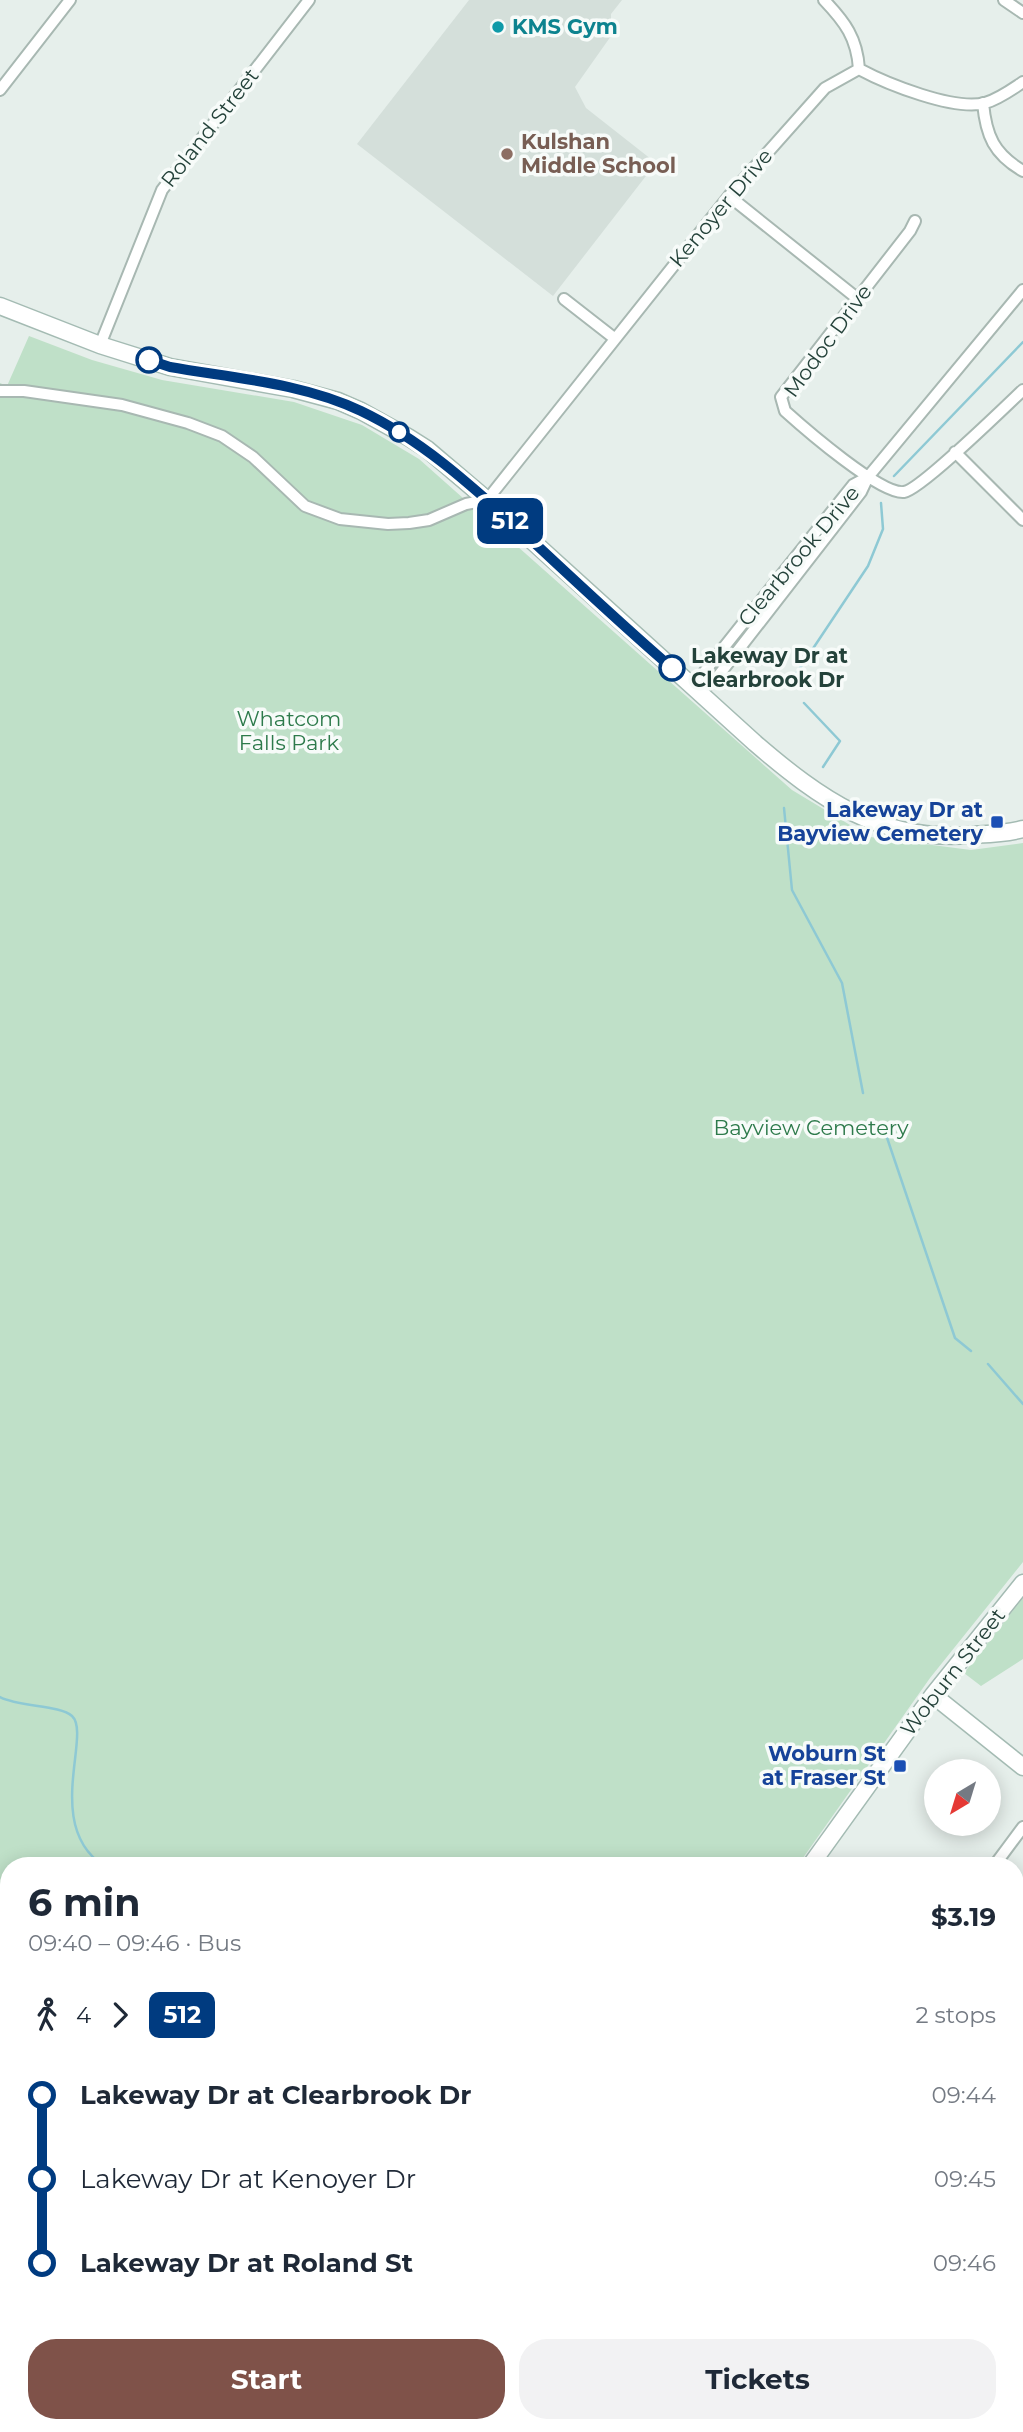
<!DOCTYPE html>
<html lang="en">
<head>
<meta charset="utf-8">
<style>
	body { margin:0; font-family:Montserrat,sans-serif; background:#f2f2f3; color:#1f2937; height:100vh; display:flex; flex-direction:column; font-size:26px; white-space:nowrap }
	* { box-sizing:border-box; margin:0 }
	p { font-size:23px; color:#747a83 }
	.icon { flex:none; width:38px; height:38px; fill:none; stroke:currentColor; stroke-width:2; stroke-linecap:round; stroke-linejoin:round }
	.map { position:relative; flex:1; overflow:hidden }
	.sheet { position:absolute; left:0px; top:1857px; width:1024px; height:576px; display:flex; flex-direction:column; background:#fff; border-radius:28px 28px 0 0; box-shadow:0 4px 18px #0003 }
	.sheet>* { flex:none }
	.badge { padding:0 14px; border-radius:10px; font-size:24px; line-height:46px }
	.needle { width:46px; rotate:218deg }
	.buttons { position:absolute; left:924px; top:1759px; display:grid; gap:14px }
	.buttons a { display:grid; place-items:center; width:77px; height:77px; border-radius:50%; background:#fff; box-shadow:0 4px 18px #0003; font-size:35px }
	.map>.badge { position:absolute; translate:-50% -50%; box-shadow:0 0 0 4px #fff }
	.legs { display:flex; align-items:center; gap:10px; height:77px; padding:0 28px; font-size:23px }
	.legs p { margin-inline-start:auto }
	.summary { display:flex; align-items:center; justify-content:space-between; height:119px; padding:0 28px }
	h1 { font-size:38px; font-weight:700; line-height:52px }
	.action { display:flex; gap:14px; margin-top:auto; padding:14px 28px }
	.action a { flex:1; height:80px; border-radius:28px; background:#7f5249; color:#fff; font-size:28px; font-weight:700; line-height:80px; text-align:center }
	.action a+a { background:#f2f2f3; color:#1f2937 }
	ul { padding:0 28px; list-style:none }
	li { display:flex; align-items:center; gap:24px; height:84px; font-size:26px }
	li i { display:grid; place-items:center; width:10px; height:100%; margin:0 9px; background:currentColor }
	li i::after { content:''; width:18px; height:18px; margin:-9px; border:5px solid; border-radius:50%; background:#fff }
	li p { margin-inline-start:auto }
	li:first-child i { background:linear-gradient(#0000 50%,currentColor 0) }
	li:last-child i { background:linear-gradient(currentColor 50%,#0000 0) }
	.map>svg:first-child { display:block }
	.built { fill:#d4dfda }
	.green { fill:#bfe0c8 }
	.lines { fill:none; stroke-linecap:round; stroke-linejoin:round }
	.stream { stroke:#8ec9d4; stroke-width:2.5 }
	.street-casing { stroke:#a8b8b2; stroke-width:14 }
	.secondary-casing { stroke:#a4bbb3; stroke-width:19 }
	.street { stroke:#fff; stroke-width:10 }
	.secondary { stroke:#fff; stroke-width:16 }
	.line-1-casing { stroke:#fff; stroke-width:16 }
	.line-1 { stroke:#003b80; stroke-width:10 }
	.culture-dot { fill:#0f9aa8; stroke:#f7fbf9; stroke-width:2.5 }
	.education-dot { fill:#8d6e63; stroke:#f7fbf9; stroke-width:2.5 }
	.stop-1-dot { fill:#fff; stroke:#003b80; stroke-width:3.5 }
	.transit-dot { fill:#1a4fb4; stroke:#f7fbf9; stroke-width:2.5 }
	.labels { text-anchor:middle; stroke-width:7; stroke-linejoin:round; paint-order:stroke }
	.culture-label { font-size:21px; font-weight:bold; fill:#0d838f; stroke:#f7fbf9; text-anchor:start }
	.street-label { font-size:21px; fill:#24423a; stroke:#f7fbf9 }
	.education-label { font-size:21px; font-weight:bold; fill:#785e54; stroke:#f7fbf9; text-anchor:start }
	.stop-label { font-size:21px; font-weight:bold; fill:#24423a; stroke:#f7fbf9; text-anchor:start }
	.park-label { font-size:21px; fill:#2d7a4b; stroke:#f7fbf9 }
	.transit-label { font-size:21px; font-weight:bold; fill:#164399; stroke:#f7fbf9; text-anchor:end }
</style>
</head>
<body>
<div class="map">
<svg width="1023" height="2432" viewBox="0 0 1023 2432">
	<rect width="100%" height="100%" fill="#e6efeb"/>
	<path class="built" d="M469,0h153l-11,14v22l-36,51 11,21 70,55 -103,133 -196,-152z
		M1015,2315h8v117h-353l-10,-8h355z
		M473,2424h147l11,8h-164z"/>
	<path class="green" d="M29,336l63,24 70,20 132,22 68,23 57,34 373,331 78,47 101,13 52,-7v719l-93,116 -132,187 -789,1v184l-9,-6v-1661l7,3z
		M1023,1598v61l-42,27 -17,-13z
		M1023,2050v64c-11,-23 -9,-41 0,-64z
		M1023,2273v62h-8v-61z"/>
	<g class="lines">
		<path class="stream" d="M894,476l129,-134
			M796,674l72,-108 15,-37 -2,-26
			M804,703l36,38 -17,26
			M784,808l8,82 50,93 21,110
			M882,1123l73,215 16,13
			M988,1364l35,40
			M0,1697c19,10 60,8 72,19 20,18 -29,110 32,150
			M1015,2292h8"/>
		<g class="street-casing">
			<path id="street" d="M824,0c21,22 33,38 35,69
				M1004,0l19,13
				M0,90l70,-90
				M983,103c3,33 11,51 40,68
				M729,196l129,103
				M915,221l-5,10 -129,166 4,14c20,18 96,84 119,81 16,-2 102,-86 119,-102
				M564,299l50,39
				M100,345l62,-155 147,-190
				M0,391h24l98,14 66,18 34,13 31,21 52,49 35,13 48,5 21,-1 20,-3 37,-16 21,-4 242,-304 96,-108 34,-19c28,15 95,42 126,34 14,-4 26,-13 38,-21
				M955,452l68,68
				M699,691l16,-11 146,-188 7,-15 155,-187
				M699,691l6,-20 148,-186 15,-8
				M994,1866l29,-39
				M0,2209l9,-11
				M0,2412l9,7
				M386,2424l3,8
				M189,2432l6,-8
				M279,2432l7,-8
				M904,2432l6,-8"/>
		</g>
		<g class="secondary-casing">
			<path id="secondary" d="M0,306l100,39 70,22 123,22 45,12 23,10 47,26 19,12 60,51 268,243c65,56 125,99 215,92 18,-1 35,-1 53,-6
				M933,1695l90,72
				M810,1866l123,-171 90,-112
				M635,2424l10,8
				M8,2432l7,-8
				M370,2432l6,-8"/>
		</g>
		<use href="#street" class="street"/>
		<use href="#secondary" class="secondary"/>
	</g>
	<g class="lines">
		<g class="line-1-casing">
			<path id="line-1" d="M149,360l21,7c63,11 133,16 191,44 63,30 114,78 165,124 48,45 96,90 146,133"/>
		</g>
		<use href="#line-1" class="line-1"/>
	</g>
	<circle class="culture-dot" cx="498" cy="27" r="7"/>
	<circle class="education-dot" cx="507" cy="154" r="7"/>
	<g class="stop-1-dot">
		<circle cx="149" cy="360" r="12"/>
		<circle cx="399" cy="432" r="9"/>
		<circle cx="672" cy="668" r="12"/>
	</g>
	<g class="transit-dot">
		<rect x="990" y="815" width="14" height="14" rx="3.5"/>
		<rect x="893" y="1759" width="14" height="14" rx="3.5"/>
	</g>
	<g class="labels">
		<g class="culture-label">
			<text x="512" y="34">KMS Gym</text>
		</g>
		<g class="street-label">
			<text transform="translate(210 128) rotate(-52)" y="7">Roland Street</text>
			<text transform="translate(721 208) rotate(-50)" y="7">Kenoyer Drive</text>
			<text transform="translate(828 341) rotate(-54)" y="7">Modoc Drive</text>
			<text transform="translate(799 556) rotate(-50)" y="7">Clearbrook Drive</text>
			<text transform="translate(953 1672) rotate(-52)" y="7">Woburn Street</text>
		</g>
		<g class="education-label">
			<text x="521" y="149">Kulshan<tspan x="521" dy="24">Middle School</tspan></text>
		</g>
		<g class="stop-label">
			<text x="691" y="663">Lakeway Dr at<tspan x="691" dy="24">Clearbrook Dr</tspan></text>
		</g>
		<g class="park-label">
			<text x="289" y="726">Whatcom<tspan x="289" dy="24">Falls Park</tspan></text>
			<text x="811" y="1135">Bayview Cemetery</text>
		</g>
		<g class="transit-label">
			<text x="983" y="817">Lakeway Dr at<tspan x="983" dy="24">Bayview Cemetery</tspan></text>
			<text x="886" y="1761">Woburn St<tspan x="886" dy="24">at Fraser St</tspan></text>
		</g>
	</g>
</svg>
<div class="buttons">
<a><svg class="needle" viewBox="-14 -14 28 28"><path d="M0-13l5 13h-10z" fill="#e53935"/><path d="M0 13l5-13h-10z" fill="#747a83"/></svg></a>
</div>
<b class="badge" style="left:510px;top:521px;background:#003b80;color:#fff">512</b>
<section class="sheet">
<div class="summary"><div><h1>6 min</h1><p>09:40 – 09:46 · Bus</p></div><b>$3.19</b></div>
<div class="legs"><svg class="icon" aria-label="walk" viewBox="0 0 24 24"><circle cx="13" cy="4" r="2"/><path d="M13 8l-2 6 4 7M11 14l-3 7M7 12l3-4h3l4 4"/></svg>4<svg class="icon" aria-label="forward" viewBox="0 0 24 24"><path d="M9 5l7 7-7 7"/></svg><b class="badge" style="background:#003b80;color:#fff">512</b><p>2 stops</p></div>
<ul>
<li><i style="color:#003b80"></i><b>Lakeway Dr at Clearbrook Dr</b><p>09:44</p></li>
<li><i style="color:#003b80"></i><span>Lakeway Dr at Kenoyer Dr</span><p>09:45</p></li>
<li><i style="color:#003b80"></i><b>Lakeway Dr at Roland St</b><p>09:46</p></li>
</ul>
<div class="action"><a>Start</a><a>Tickets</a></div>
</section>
</div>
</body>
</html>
